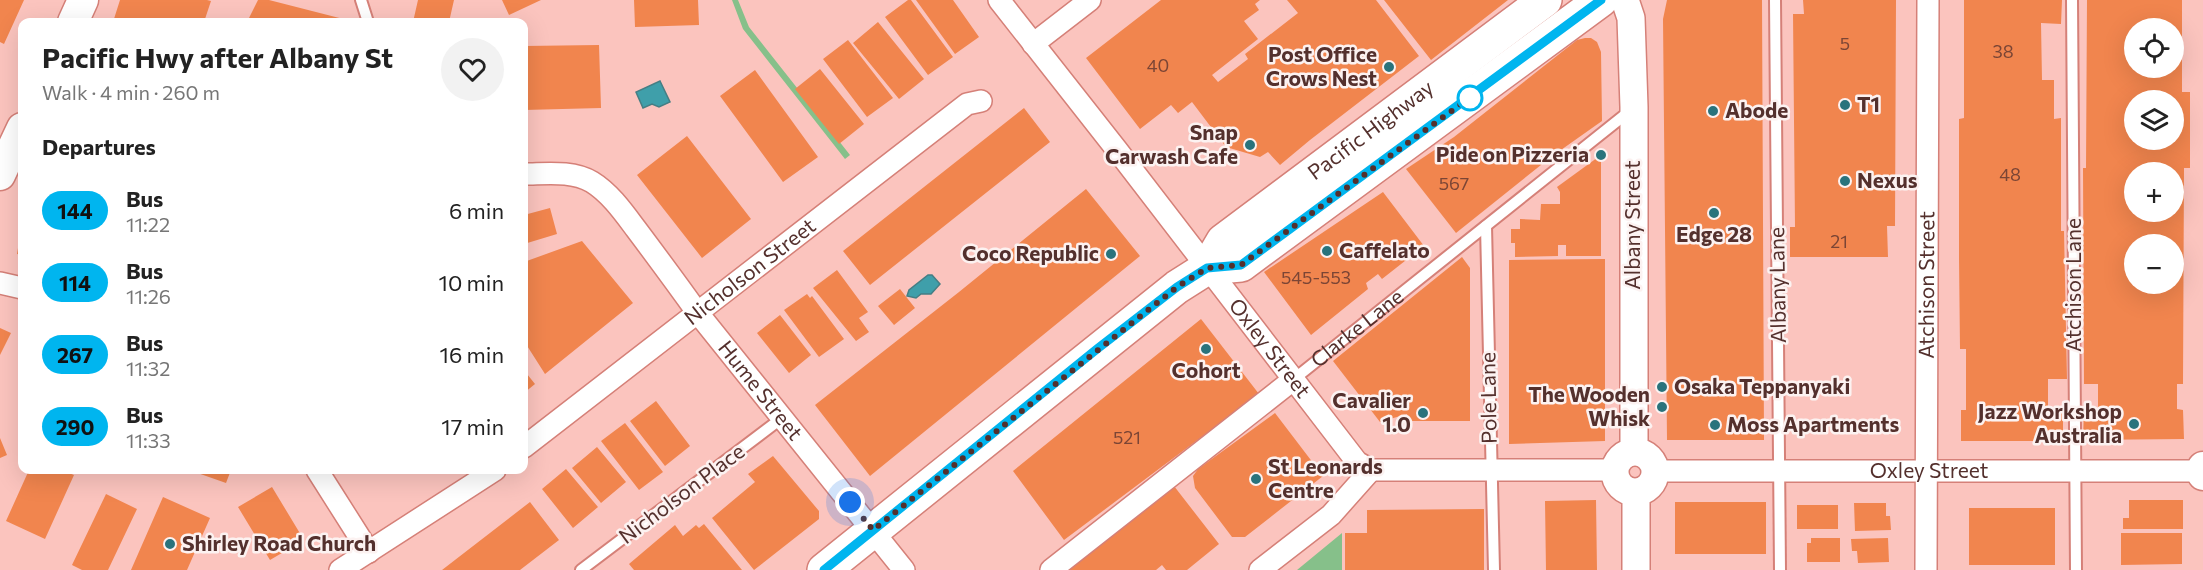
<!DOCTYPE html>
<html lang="en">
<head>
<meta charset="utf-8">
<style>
	body { margin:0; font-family:Commissioner,sans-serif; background:#f2f2f2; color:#222; height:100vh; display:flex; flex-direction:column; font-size:22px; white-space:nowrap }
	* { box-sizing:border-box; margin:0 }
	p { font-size:20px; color:#767676 }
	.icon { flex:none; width:33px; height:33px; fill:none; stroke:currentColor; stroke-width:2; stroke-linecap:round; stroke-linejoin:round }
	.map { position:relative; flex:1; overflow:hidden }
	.sheet { position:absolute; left:18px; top:18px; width:510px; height:456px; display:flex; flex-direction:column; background:#fff; border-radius:12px; box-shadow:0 6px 24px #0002 }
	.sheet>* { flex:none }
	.badge { padding:0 12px; border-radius:20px; font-size:21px; line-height:39px }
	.controls { position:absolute; left:2124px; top:18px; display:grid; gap:12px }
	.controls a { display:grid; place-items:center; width:60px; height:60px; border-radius:50%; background:#fff; box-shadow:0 6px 24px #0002; font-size:30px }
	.you { position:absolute; width:30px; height:30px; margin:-15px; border:4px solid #fff; border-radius:50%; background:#1a73e8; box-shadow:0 0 0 9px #1a73e833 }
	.map>.badge { position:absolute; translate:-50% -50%; box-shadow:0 0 0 3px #fff }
	h2 { padding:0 24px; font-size:22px; line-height:54px }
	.round { display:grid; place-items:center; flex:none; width:63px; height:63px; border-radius:32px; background:#f2f2f2 }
	.overview { display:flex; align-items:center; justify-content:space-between; height:102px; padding:0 24px }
	h1 { font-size:28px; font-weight:700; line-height:45px }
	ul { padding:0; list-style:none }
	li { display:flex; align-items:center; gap:18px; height:72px; padding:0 24px }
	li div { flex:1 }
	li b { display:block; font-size:22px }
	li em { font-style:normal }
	li .badge { min-width:66px; font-weight:700; text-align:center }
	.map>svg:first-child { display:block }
	.green { fill:#86c08a }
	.water { fill:#3f9faa; stroke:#457e84; stroke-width:1.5 }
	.building { fill:#f1854e; fill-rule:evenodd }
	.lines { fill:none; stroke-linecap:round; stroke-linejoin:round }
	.service-casing { stroke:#d58078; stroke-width:14 }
	.minor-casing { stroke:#d58078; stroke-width:24 }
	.tertiary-casing { stroke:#d58078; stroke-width:30 }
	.secondary-casing { stroke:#d58078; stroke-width:33 }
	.primary-casing { stroke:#d58078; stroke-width:36 }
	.service { stroke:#fff; stroke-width:10 }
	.minor { stroke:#fff; stroke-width:21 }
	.tertiary { stroke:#fff; stroke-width:27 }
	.secondary { stroke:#fff; stroke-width:30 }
	.primary { stroke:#fff; stroke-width:33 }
	.line-casing { stroke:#fff; stroke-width:14 }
	.line { stroke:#00b5ef; stroke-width:9 }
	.walk { stroke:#54302d; stroke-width:6; stroke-dasharray:0 10.8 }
	.poi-dot { fill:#2a737c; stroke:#fcf2f1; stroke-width:2 }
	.stop-dot { fill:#fff; stroke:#00b5ef; stroke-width:3 }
	.labels { text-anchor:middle; stroke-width:5; stroke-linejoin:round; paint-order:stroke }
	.number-label { font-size:18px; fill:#7b4535 }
	.poi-label { font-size:21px; font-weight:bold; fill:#54302d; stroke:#fcf2f1; text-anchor:start }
	.street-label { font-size:21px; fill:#54302d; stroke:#fcf2f1 }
</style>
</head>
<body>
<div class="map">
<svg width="2203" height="570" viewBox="0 0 2203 570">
	<rect width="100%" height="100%" fill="#fbc4be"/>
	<path class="green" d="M732,0h6l11,27 101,128 -5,4 -102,-130z
		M1342,533v37h-45z"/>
	<path class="water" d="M660,81l10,21 -11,5 -7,-3 -9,4 -7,-16z
		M928,275h4l8,9 -9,10h-10l-5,4 -9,-2 2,-6z"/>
	<path class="building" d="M0,0h24l-20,44 -4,-2z
		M120,0h87l4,1 -7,21h-91z
		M258,0h11l86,22h-108z
		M418,0h36l-5,22h-36z
		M502,0h39l-32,15z
		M634,0h64l1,25 -64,2z
		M908,0h3l42,57 -25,18 -43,-58z
		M916,0h37l26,37 -24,17z
		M1161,0h99l-5,4 4,6 -15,11 14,18 -46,36 6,7 30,-23 -3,-5 53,-41 -11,-13h89l43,56 -109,84 -30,25 -12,-13 -8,5 -34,-10 -34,-45 -14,11 -7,-8 -31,24 -54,-71z
		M1384,0h124l-77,60z
		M1667,0h95l2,440h-97l-4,-421z
		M1803,0h93l-1,226h-8l1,31h-98v-30h5l-2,-213h11z
		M1964,0h98l-1,24 -20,-1 1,57h12v39l7,-1v113h3l3,148h-19v31h15v31h-102v-31h5v-61h-6l-1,-91v-139l5,-1z
		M2087,0h95v92h8v76h-6l-1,216h-6v25l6,1 1,29 -101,1 1,-31h14v-25h-14l-1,-216h3zM2134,28h40v40h-40zM2134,100h40v40h-40zM2134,172h40v40h-40zM2134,244h40v40h-40z
		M878,22l46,57 -25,20 -46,-56z
		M1585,38h6l6,4 4,10 1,69 -51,36 -95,76 -50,-64 48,-32 123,-97z
		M848,40l45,58 -26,19 -44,-58z
		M599,45l2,63 -77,2v-64z
		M820,69l44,55 -25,20 -44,-55z
		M755,70l63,87 -35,25 -63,-86z
		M1024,108l26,34 -180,143 -27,-34z
		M687,136l64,83 -49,39 -65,-83z
		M1601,155v101h-35v-11h-8v11l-43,1v-14h-4v-14h9v-10l20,1 1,-16h19v-12l-3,-5z
		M1086,189l54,67 -270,220 -55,-71 144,-113z
		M1383,192l41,54 -42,33 -4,-5 -12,9 2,6 -57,46 -47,-63z
		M550,208l7,26 -33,10v-29z
		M21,230h1v25l-5,-1z
		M582,241l51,62 -88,71 -21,-33v-79z
		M1462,257l8,11v153h-61l-2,-7 -27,8 -47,-61z
		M1605,259v182l-96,3v-184z
		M837,270l31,42 -9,6 10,14 -13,9 -43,-53z
		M900,289l15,19 -21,17 -16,-19z
		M807,294l3,4 2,-2 32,43 -25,18 -35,-47z
		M780,315l31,40 -22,18 -32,-40z
		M1201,319l58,75 -195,146 -51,-69z
		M0,328l11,5 -11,22z
		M527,374l8,10 -11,9v-16z
		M656,401l34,45 -25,20 -35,-45z
		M1275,413l48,63 -78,61h-13l-37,-49 -2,-12 5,-7z
		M625,423l38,49 -24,18 -38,-49z
		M0,438l7,17 -7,3z
		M597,447l29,35 -25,21 -29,-35z
		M773,456l46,55v8l-65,51 -42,-52 43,-36 -7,-8z
		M566,469l32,38 -25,21 -31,-39z
		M29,470h32l13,5 -29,64 -39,-18z
		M189,470h42l-5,13z
		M1174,486l45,58 -32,26h-21l-4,-5 -6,5h-89z
		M272,487l32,53 -34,20 -32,-53z
		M106,494l31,15 -29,61h-26l-10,-5z
		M163,497l47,21 -23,52h-56z
		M1596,500l1,70h-51l-1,-69z
		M2129,500h54v29h-60v-11h6z
		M530,502l29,38 -39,30h-78z
		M1675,502h91v52h-91z
		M1854,503h32v13h4l1,14 -36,1z
		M1797,505h41v24h-41z
		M1969,508h86v57h-86z
		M1484,509v61h-139v-37h22v-23z
		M704,524l38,46h-108l-5,-6 46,-39 8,11 13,-11 3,3z
		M2121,533h61v31l-61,1z
		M1811,538h29v24h-33v-19h4z
		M1888,538l1,24 -31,1 -1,-12h-5l-1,-12z"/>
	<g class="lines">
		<g class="service-casing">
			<g id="service">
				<path d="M361,0l7,22"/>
				<path d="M1775,0l5,570"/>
				<path d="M2072,0l4,570"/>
				<path d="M1486,226l8,344"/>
				<path id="s1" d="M1294,379l337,-269"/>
				<path d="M581,570l201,-152"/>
			</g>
		</g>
		<g class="minor-casing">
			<g id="minor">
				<path id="s2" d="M999,0l118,150 240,312 14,8h244"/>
				<path d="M1033,44l57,-44"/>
				<path id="s3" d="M524,174c21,0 48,-4 68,8 18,11 32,31 44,47 21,28 41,55 61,83l207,258"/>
				<path d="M0,283l22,5"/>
				<path id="s4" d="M524,447l443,-343 14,-3"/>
				<path d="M317,470l52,82"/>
				<path id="s5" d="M1655,471h547"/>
				<path d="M340,570l155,-100"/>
				<path d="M1051,570l243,-191"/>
				<path d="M1260,570l71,-55 40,-45"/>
				<path id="s6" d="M1926,570l2,-570"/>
			</g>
		</g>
		<g class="tertiary-casing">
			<path id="tertiary" d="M1625,0l6,18 3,89v345
				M1615 472a20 20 0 1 1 40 0a20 20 0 1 1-40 0Z
				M1636,570v-78"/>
		</g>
		<g class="secondary-casing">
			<path id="secondary" d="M73,22l10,-22
				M0,175l22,-47
				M2203,467v8"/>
		</g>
		<g class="primary-casing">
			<g id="primary">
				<path id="s7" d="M1207,268l16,-27 322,-241"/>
				<path d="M824,570l353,-283 30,-19 34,-3 4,-3 356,-262"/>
			</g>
		</g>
		<use href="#service" class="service"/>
		<use href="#minor" class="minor"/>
		<use href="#tertiary" class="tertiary"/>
		<use href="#secondary" class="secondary"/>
		<use href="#primary" class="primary"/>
	</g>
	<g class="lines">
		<g class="line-casing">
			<path id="line" d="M824,570l273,-221 80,-62 30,-19 34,-3 360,-265"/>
		</g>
		<use href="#line" class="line"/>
		<path class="walk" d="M850,502l23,28 304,-243 30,-19 34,-3 235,-172 -6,5"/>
	</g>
	<g class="poi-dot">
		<circle cx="1389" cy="67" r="6"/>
		<circle cx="1845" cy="105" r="6"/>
		<circle cx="1713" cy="111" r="6"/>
		<circle cx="1250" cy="145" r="6"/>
		<circle cx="1601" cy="155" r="6"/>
		<circle cx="1845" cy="181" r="6"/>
		<circle cx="1714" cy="213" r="6"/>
		<circle cx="1327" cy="251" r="6"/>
		<circle cx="1111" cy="254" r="6"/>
		<circle cx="1206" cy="349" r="6"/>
		<circle cx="1662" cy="387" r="6"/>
		<circle cx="1662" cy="407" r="6"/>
		<circle cx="1423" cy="413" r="6"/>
		<circle cx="2134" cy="424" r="6"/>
		<circle cx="1715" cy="425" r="6"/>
		<circle cx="1256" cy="479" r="6"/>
		<circle cx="170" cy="544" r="6"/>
	</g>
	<circle class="stop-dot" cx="1470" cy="98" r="12"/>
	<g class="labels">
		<g class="number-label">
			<text x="1845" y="50">5</text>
			<text x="2003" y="58">38</text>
			<text x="1158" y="72">40</text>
			<text x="2010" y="181">48</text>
			<text x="1454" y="190">567</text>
			<text x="1839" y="248">21</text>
			<text x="1316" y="284">545-553</text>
			<text x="1127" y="444">521</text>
		</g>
		<g class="poi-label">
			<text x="1377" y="62" text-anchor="end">Post Office<tspan x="1377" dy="24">Crows Nest</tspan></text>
			<text x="1857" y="112">T1</text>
			<text x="1725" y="118">Abode</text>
			<text x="1238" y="140" text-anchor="end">Snap<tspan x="1238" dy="24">Carwash Cafe</tspan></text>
			<text x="1589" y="162" text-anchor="end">Pide on Pizzeria</text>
			<text x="1857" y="188">Nexus</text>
			<text x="1714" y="242" text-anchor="middle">Edge 28</text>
			<text x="1339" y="258">Caffelato</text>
			<text x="1099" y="261" text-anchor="end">Coco Republic</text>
			<text x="1206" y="378" text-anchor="middle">Cohort</text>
			<text x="1674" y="394">Osaka Teppanyaki</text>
			<text x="1650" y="402" text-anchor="end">The Wooden<tspan x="1650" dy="24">Whisk</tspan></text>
			<text x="1411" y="408" text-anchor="end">Cavalier<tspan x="1411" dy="24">1.0</tspan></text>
			<text x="2122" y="419" text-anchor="end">Jazz Workshop<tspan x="2122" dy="24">Australia</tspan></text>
			<text x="1727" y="432">Moss Apartments</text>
			<text x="1268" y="474">St Leonards<tspan x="1268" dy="24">Centre</tspan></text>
			<text x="182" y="551">Shirley Road Church</text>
		</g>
		<g class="street-label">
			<text dy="7" stroke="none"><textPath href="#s7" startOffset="216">Pacific Highway</textPath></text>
			<text transform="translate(1633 225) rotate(-90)" y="7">Albany Street</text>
			<text dy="7" stroke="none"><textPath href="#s4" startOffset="286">Nicholson Street</textPath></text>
			<text transform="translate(1778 285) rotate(-91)" y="7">Albany Lane</text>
			<text dy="7" stroke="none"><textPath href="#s6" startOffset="285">Atchison Street</textPath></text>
			<text transform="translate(2074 285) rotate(-90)" y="7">Atchison Lane</text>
			<text dy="7" stroke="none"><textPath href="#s1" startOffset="81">Clarke Lane</textPath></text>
			<text dy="7" stroke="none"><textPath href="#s2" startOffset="441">Oxley Street</textPath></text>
			<text dy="7" stroke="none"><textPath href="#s3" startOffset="338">Hume Street</textPath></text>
			<text transform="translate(1489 398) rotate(-91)" y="7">Pole Lane</text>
			<text dy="7" stroke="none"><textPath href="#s5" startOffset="274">Oxley Street</textPath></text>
			<text transform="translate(682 494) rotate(-37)" y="7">Nicholson Place</text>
		</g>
	</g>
</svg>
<div class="controls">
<a><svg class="icon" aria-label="locate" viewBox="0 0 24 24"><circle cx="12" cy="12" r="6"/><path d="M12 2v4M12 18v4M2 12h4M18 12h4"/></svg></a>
<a><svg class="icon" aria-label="layers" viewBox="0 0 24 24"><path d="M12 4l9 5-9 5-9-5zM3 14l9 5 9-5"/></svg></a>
<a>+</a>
<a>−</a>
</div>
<div class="you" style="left:850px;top:502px"></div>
<section class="sheet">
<div class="overview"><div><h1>Pacific Hwy after Albany St</h1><p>Walk · 4 min · 260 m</p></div><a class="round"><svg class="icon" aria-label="heart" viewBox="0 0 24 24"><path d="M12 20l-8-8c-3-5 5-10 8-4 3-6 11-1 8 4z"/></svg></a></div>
<h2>Departures</h2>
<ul>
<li><span class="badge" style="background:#00b5ef;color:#111">144</span><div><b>Bus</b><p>11:22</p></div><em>6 min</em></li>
<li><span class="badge" style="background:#00b5ef;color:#111">114</span><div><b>Bus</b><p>11:26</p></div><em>10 min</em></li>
<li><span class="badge" style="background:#00b5ef;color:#111">267</span><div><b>Bus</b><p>11:32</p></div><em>16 min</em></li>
<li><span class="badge" style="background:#00b5ef;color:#111">290</span><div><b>Bus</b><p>11:33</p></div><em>17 min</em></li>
</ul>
</section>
</div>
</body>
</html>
